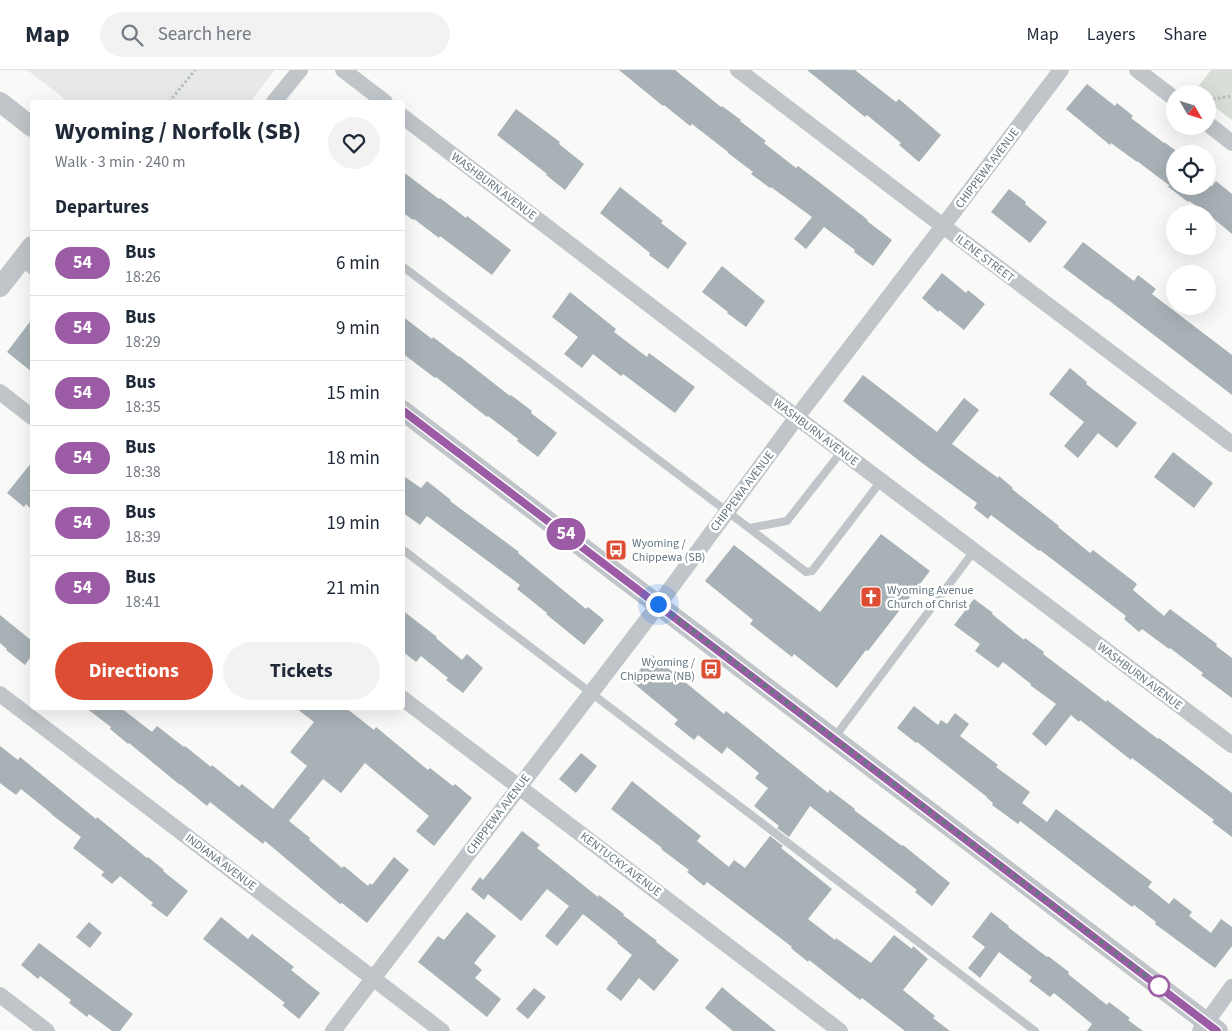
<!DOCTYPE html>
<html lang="en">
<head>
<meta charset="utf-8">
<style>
	body { margin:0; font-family:"Source Sans 3",sans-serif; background:#f2f2f3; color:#1f2937; height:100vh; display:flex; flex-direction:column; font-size:19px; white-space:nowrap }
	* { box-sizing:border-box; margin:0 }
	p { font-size:16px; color:#747a83 }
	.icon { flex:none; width:28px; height:28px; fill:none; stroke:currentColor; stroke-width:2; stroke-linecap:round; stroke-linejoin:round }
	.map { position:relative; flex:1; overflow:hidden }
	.drawer { position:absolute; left:30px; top:30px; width:375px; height:610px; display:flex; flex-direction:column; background:#fff; border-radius:5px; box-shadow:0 5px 20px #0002 }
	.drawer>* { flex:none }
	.badge { padding:0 10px; border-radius:16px; font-size:18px; line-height:32px }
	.needle { width:32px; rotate:129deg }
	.tools { position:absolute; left:1166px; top:15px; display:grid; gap:10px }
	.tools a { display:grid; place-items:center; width:50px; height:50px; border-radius:50%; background:#fff; box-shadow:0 5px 20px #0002; font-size:25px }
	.you { position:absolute; width:25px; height:25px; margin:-12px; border:4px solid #fff; border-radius:50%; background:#1a73e8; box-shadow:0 0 0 8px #1a73e833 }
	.map>.badge { position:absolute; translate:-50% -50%; box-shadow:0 0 0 2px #fff }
	h2 { padding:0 25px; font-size:19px; line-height:45px }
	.round { display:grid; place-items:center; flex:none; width:52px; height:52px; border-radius:26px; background:#f2f2f3 }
	.head { display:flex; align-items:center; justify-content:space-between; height:85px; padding:0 25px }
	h1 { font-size:24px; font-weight:700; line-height:38px }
	.button { display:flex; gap:10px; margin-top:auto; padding:10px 25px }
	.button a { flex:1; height:58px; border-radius:30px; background:#dd4d33; color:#fff; font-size:20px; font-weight:700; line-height:58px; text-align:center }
	.button a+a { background:#f2f2f3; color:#1f2937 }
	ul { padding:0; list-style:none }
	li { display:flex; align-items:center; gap:15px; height:65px; padding:0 25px; border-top:1px solid #e0e1e3 }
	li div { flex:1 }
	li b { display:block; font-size:19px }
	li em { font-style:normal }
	li .badge { min-width:55px; font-weight:700; text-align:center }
	header { display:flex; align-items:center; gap:30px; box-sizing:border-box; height:70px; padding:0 25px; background:#fff; border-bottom:1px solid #e0e1e3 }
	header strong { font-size:24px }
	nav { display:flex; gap:28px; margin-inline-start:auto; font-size:18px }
	.search { width:350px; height:45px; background:#f2f2f3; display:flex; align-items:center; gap:12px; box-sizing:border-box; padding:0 18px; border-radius:28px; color:#747a83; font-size:19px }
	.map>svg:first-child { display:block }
	.built { fill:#e7e9e8 }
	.green { fill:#d9ded6 }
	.building { fill:#a7b1b6 }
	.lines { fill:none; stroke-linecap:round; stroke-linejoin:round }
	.path { stroke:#bbbec1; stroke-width:3; stroke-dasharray:2.5 2.5; stroke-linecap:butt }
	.service { stroke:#c0c5c9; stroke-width:8 }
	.minor { stroke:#c0c5c9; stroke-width:16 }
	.tertiary { stroke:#c0c5c9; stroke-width:20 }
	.line-casing { stroke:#fff; stroke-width:11 }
	.line { stroke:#9b5ba5; stroke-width:8 }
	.walk { stroke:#657781; stroke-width:5; stroke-dasharray:0 9 }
	.stop-dot { fill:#fff; stroke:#9b5ba5; stroke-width:2.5 }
	.labels { text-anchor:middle; stroke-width:5; stroke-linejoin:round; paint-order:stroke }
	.street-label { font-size:12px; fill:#657781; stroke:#fff }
	.poi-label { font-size:12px; fill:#657781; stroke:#fff; text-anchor:start }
</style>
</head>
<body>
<header>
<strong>Map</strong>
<div class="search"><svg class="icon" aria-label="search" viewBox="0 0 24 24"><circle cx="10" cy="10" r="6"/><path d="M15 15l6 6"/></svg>Search here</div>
<nav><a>Map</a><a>Layers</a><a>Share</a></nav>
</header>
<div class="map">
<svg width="1232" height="961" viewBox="0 0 1232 961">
	<rect width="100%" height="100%" fill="#f9f9f7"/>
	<path class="built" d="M27,0h248l-25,32h-181z"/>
	<path class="green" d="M1211,0h21v50l-24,-18v-8h-11l-3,-2z"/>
	<path class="building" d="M619,0h56l46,37 1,-1 19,14 -1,1 26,20 -2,2 32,25 2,-2 25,19 45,35 -1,1 25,19 -19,26 -19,-14 1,-2 -31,-23 -18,22 -12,-10 18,-22 -41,-30 -1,1 -19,-14 2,-2 -25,-19v-1l-36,-28 -2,2 -26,-21 -1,1z
		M807,0h48l41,32 3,-3 42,36 -22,27 -20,-17 2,-2 -34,-28 -2,2z
		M1087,14l28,22 2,-3 16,13 -2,2 33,25v-1l11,8v36h37l4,-5 16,13v40l-24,-20 -19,-13 -1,1 -21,-16h3l-33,-25v1l-26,-19 -1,2 -44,-36z
		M516,39l44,33 -1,2 25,20 -19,26 -19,-15 1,-1 -50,-39z
		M402,101l37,28 1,-1 26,20 1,-2 44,34 -19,25 -52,-39 -1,2 -25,-19 -1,1 -11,-8z
		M620,117l43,34 -2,2 26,20 -19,26 -19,-14 1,-2 -50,-40z
		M1009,119l17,13 -1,2 22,18 -17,21 -39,-31z
		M1083,172l51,39 4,-6 18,14 -4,5 80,61v40l-125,-96v1l-44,-33z
		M722,196l43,35 -19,26 -19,-14 1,-1 -26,-20z
		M942,203l24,20 2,-3 17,14 -21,26 -25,-20 -1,2 -16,-14z
		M570,222l46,37 -2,3 33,25 2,-4 46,34 -20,26 -52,-39 -2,2 -28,-22 -11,14 -18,-14 14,-17 -26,-20z
		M402,246l30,23 1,-2 26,20v-1l51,40 1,-1 21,16 -1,2 26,20 -19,24 -21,-16 1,-2 -30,-23 -1,1 -51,-40 -1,1 -33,-25z
		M32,249v53l-25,-20z
		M1070,298l17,14 -1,2 51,39 -20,25 -19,-15 -20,25 -14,-12 20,-24 -35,-28z
		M863,305l74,57 27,-34 15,12 -27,34 46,34 1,-2 14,12 -1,1 47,37 -1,1 32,26 3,-3 44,34 -4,6 31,26 6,-7 47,35 -1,2 16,12v40l-31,-23 2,-2 -33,-25 -1,1 -27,-20 -3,3 -15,-13 2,-3 -86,-66 -1,1 -48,-36 -3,4 -14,-11 3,-5 -55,-40 -79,-62z
		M1173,382l40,31 -19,25 -40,-31z
		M32,392v48l-6,-6 -2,3 -17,-14z
		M402,405l19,13 6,-7 24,19 -1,1 69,51 -1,1 68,56 2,-2 16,13 -20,25 -38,-31 1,-1 -30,-24 3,-4 -93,-69 -7,9 -18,-13z
		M881,464l49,37 -62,80 -2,-1 -29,38 -43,-34 -2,3 -42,-33 3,-4 -48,-39 29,-36 86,67z
		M974,529l19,14 -1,1 32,26 1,-2 19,14 -1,2 37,28 26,20 1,-2 51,39 1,-1 27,20 46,35v44l-20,-15 2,-2 -33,-25 -49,-37 -1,2 -51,-40 -1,2 -8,-7 -25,31 -14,-12 24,-30 -26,-19 1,-1 -28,-22 -5,6 -23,-17 5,-7 -26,-19z
		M402,540l35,27 -1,1 26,22 5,-6 16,14 -20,25 -17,-13 2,-2 -27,-22 -5,6 -14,-11z
		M0,545l32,26v14l-7,10 -19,-15 1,-1 -7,-6z
		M652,585l72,59 2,-3 102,82 2,-3 25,19 -1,1 48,36 1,-1 47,38 -18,23 -17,-14 2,-2 -107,-84 -21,31 -12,-9 2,-2 -25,-20 14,-18 -13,-10 4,-5 -32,-26 -5,7 -24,-19 -4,5 -20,-16 4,-4 -47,-39z
		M914,636l24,19 3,-5 6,4 8,-11 14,11 -9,12 38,29 -2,2 34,25 -8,11 25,19 9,-13 96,73 -4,5 21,17 5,-6 18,14 -3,4 22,17 10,-14 11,8v19l-17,22 -60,-44 1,-2 -22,-17 -2,2 -112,-86 -2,3 -26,-19 1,-2 -6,-5v-1l-70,-55 -1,1 -19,-15z
		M86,638h35l31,24 5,-6 27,21 1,-1 26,21 1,-2 27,22 3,-3 31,25 34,-43 -17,-14 24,-30 -18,-14h50l28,22 2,-3 52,43 2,-2 23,18 2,-2 17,14 -38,48 -18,-15 13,-15 -64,-53 -24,30 -18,-14 -34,42 21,17 -1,2 33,28 2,-2 24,20 2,-3 2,2 22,-28 15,13 -42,53 -25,-20 -2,1 -75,-63 -2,3 -53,-42 -3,4 -27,-22v1l-51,-42 -1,1 -18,-15 1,-2z
		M0,676l18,14 2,-3 76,62 1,-2 50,41 1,-1 16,13 -1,1 25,20 -21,26 -16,-12 2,-2 -33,-27 -8,8 -11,-9 3,-3 -31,-24 8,-11 -30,-23h1l-31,-25 -5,6 -16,-12z
		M581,683l16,13 -21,27 -17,-14z
		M632,711l69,55 -4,5 32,26 5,-7 11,8 25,-32 13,10 -2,2 51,41 -24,30 27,21 1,-2 35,25 23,-28 18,14 1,-3 15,13 -25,31 32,26 -2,2 17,13h-45l-43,-33 -2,2 -51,-40 -1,2 -17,-14 1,-1 -85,-65 -3,4 -17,-14 2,-2 -28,-21 1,-1 -51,-39z
		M522,761l18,14 -3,3 61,49 1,-2 25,19 -1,1 34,26 -1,1 23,18 -25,31 -15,-13 -18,23 -15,-12 26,-34 -15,-12 1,-1 -35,-28 -26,32 -12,-10 24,-30 -22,-17 -26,32 -33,-27 -4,6 -13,-11 9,-12 3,3z
		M467,842l29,24 -22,27 8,7 -7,8 26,21 -14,18 -69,-55 20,-26 6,4z
		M991,842l18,14 -1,1 39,30 1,-1 21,16 -1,2 39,31 2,-3 21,16 -2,2 15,11h-56l5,-7 -38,-31 -4,4 -21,-16 3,-4 -33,-25 -19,26 -12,-10 17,-21 -13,-10z
		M221,847l27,22 4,-5 42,33 -3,3 29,23 -21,26 -17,-14 3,-2 -82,-64z
		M89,852l13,11 -12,15 -14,-11z
		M39,873l94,71 -13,17h-8l-23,-17 -2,3 -18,-14 2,-3 -31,-24 -2,3 -17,-14z
		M722,917l14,12 40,32h-43l-28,-23z
		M534,918l12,9 -18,22 -12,-10z"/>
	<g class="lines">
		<path class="path" d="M1208,30l24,-4
			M169,32l26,-32"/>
		<path class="service" d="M20,191l12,10
			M402,196l347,262
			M842,381l-55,70 -38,7 57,44 6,-1 69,-90
			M402,479l633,482
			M834,668l140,-187"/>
		<path class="minor" d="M343,0l42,32
			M738,0l205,156 289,218
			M1137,0l38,29
			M274,32l26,-32
			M402,46l381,291 449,338
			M1208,54l24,19
			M0,322l32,25
			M0,624l442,337
			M402,628l438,333
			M0,925l47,36
			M333,961l326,-427 138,-187 146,-191 118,-156
			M1200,961l32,-44"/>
		<path class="tertiary" d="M0,32l32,25
			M0,217l32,-41
			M402,340l816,621"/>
	</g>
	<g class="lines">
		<g class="line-casing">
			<path id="line" d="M402,340l815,621"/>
		</g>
		<use href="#line" class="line"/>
		<path class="walk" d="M658,534l501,382"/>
	</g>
	<defs>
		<g id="bus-square" transform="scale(1.125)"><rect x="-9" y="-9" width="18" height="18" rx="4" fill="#dd4d33" stroke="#fff"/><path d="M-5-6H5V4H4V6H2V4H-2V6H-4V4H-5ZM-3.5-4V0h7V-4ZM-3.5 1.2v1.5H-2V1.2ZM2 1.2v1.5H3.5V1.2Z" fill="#fff"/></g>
		<g id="church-square" transform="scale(1.125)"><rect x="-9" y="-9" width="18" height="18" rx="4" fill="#dd4d33" stroke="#fff"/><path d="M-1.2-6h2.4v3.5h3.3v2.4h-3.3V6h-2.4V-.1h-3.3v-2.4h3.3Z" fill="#fff"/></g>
	</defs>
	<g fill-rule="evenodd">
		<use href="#bus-square" x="616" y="480"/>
		<use href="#church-square" x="871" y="527"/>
		<use href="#bus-square" x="711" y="599"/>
	</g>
	<circle class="stop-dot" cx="1159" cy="916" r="10"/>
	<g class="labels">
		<g class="street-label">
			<text transform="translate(987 98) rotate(-53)" y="4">CHIPPEWA AVENUE</text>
			<text transform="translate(494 116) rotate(37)" y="4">WASHBURN AVENUE</text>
			<text transform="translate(985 188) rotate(37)" y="4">ILENE STREET</text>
			<text transform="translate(816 362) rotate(37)" y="4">WASHBURN AVENUE</text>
			<text transform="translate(742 421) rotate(-53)" y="4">CHIPPEWA AVENUE</text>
			<text transform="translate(1140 606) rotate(37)" y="4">WASHBURN AVENUE</text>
			<text transform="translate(498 744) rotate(-53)" y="4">CHIPPEWA AVENUE</text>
			<text transform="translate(221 792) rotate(37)" y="4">INDIANA AVENUE</text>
			<text transform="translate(621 794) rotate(37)" y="4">KENTUCKY AVENUE</text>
		</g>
		<g class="poi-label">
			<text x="632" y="477">Wyoming /<tspan x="632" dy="14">Chippewa (SB)</tspan></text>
			<text x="887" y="524">Wyoming Avenue<tspan x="887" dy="14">Church of Christ</tspan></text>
			<text x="695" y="596" text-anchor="end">Wyoming /<tspan x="695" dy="14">Chippewa (NB)</tspan></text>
		</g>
	</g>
</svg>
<div class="tools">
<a><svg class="needle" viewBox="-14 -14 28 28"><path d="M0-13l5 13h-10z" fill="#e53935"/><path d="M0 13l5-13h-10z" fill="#747a83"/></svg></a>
<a><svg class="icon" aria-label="locate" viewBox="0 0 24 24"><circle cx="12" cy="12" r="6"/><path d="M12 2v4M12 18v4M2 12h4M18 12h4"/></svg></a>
<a>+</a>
<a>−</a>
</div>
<div class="you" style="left:658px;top:534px"></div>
<b class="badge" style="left:566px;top:464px;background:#9b5ba5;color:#fff">54</b>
<section class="drawer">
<div class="head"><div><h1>Wyoming / Norfolk (SB)</h1><p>Walk · 3 min · 240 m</p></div><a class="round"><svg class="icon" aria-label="heart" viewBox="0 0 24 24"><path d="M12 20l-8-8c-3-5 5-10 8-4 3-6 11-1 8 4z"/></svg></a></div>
<h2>Departures</h2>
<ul>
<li><span class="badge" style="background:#9b5ba5;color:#fff">54</span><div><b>Bus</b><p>18:26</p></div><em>6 min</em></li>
<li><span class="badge" style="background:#9b5ba5;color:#fff">54</span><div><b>Bus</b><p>18:29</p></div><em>9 min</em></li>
<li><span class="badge" style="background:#9b5ba5;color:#fff">54</span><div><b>Bus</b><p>18:35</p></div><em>15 min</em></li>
<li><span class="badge" style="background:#9b5ba5;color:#fff">54</span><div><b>Bus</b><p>18:38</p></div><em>18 min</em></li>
<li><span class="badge" style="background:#9b5ba5;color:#fff">54</span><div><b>Bus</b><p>18:39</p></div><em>19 min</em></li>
<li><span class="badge" style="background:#9b5ba5;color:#fff">54</span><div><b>Bus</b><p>18:41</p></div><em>21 min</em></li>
</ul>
<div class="button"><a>Directions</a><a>Tickets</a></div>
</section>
</div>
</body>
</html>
